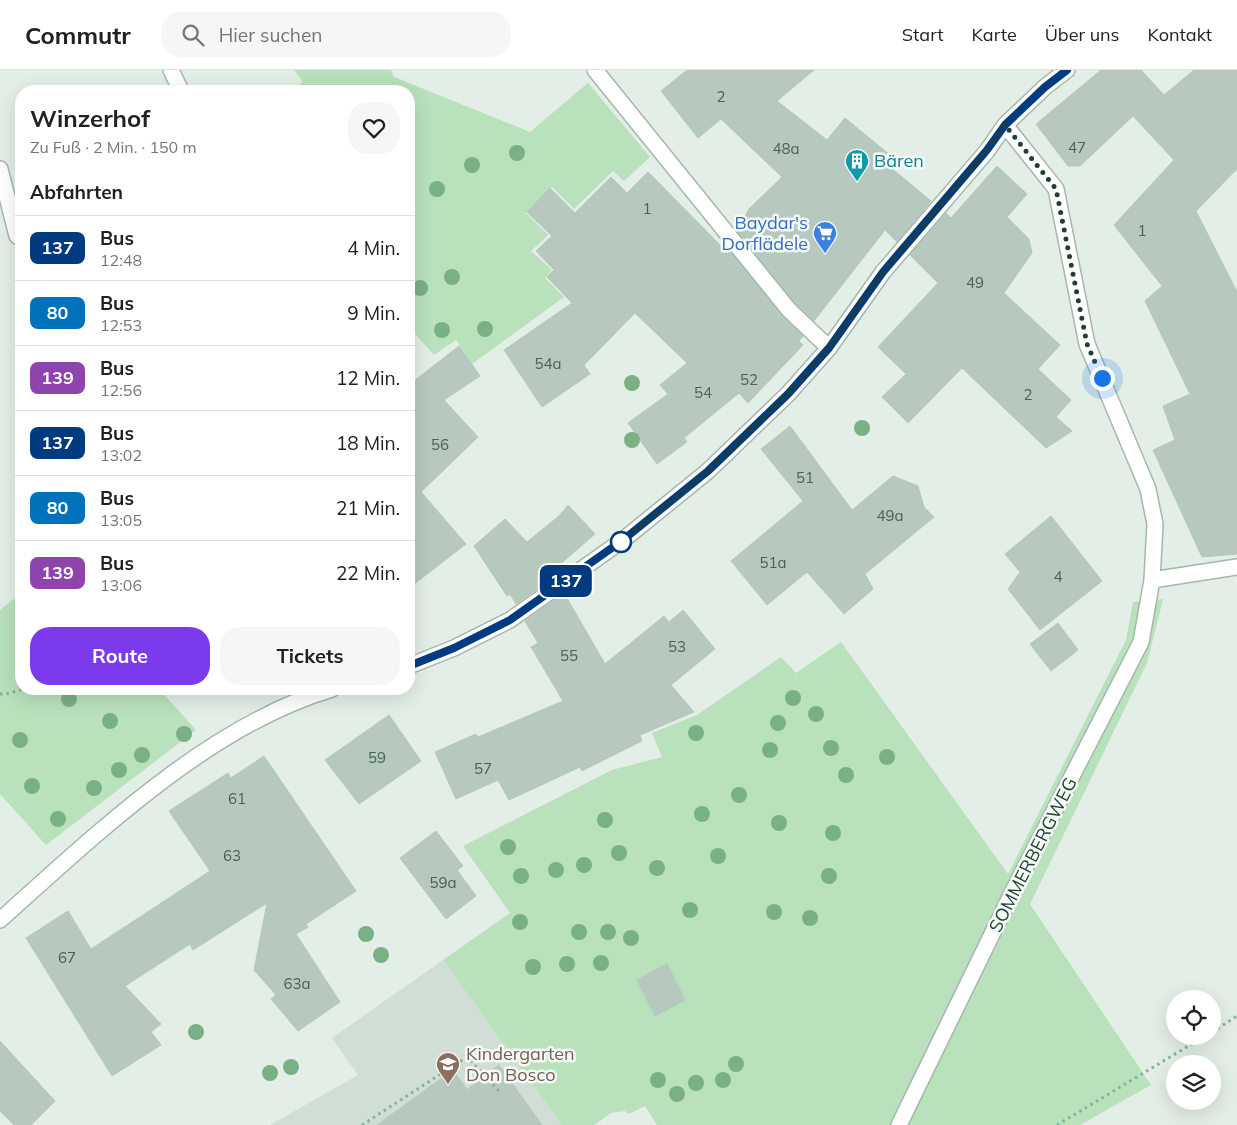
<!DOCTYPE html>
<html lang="de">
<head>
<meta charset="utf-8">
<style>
	body { margin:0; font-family:Mulish,sans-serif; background:#f6f6f6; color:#202124; height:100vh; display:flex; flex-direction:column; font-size:19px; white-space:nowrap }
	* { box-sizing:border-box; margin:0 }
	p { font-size:16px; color:#757577 }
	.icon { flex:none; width:28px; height:28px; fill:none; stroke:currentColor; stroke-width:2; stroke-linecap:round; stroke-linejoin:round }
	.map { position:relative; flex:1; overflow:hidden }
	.panel { position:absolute; left:15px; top:15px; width:400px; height:610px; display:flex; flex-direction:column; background:#fff; border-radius:20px; box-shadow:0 5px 20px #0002 }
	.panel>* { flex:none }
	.badge { padding:0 10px; border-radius:8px; font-size:18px; line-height:32px }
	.tools { position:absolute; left:1166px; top:920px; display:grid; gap:10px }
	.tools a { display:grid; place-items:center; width:55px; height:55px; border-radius:50%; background:#fff; box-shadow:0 5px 20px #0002; font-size:25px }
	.you { position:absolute; width:25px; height:25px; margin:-12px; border:4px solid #fff; border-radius:50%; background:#1a73e8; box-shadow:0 0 0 8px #1a73e833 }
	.map>.badge { position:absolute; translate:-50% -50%; box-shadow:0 0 0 2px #fff }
	h2 { padding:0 15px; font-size:19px; line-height:45px }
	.round { display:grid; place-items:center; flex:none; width:52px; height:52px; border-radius:20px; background:#f6f6f6 }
	.summary { display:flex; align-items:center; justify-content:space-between; height:85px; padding:0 15px }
	h1 { font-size:24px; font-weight:700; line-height:38px }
	.action { display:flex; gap:10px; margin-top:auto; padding:10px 15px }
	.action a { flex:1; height:58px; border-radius:20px; background:#7c3aed; color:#fff; font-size:20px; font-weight:700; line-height:58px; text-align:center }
	.action a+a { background:#f6f6f6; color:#202124 }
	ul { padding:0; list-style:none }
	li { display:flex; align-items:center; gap:15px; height:65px; padding:0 15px; border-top:1px solid #e0e0e0 }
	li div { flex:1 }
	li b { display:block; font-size:19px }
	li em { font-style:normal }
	li .badge { min-width:55px; font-weight:700; text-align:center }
	header { display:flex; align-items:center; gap:30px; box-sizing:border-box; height:70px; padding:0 25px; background:#fff; border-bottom:1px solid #e0e0e0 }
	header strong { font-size:24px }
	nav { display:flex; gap:28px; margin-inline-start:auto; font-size:18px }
	.search { width:350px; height:45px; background:#f6f6f6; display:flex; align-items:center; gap:12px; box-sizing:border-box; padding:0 18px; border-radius:20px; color:#757577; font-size:19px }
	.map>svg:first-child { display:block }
	.built { fill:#d0ded5 }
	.green { fill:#b9e1bc }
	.building { fill:#b7c9bf; stroke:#b4c8bc }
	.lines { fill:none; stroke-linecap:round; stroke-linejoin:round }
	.lane-casing { stroke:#a4b7ac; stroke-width:18 }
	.street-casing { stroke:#a4b7ac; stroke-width:18 }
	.path { stroke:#7fb59a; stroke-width:3; stroke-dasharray:2.5 4; stroke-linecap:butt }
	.lane { stroke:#fff; stroke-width:15 }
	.street { stroke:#fff; stroke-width:15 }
	.tree { fill:#7ab086 }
	.line-casing { stroke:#fff; stroke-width:11 }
	.line { stroke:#003b80; stroke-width:8 }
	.walk { stroke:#204132; stroke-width:5; stroke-dasharray:0 9 }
	.stop-dot { fill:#fff; stroke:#003b80; stroke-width:2.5 }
	.labels { text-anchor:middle; stroke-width:5; stroke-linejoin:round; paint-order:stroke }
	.number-label { font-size:15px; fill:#466355 }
	.culture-label { font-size:18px; fill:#0d838f; stroke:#f3faf5; text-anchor:start }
	.shop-label { font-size:18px; fill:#366cbe; stroke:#f3faf5; text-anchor:end }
	.street-label { font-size:18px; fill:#204132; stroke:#f3faf5 }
	.education-label { font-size:18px; fill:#785e54; stroke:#f3faf5; text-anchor:start }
</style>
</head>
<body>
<header>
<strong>Commutr</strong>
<div class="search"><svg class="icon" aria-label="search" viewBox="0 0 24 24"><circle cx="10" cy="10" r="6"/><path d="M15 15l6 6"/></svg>Hier suchen</div>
<nav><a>Start</a><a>Karte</a><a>Über uns</a><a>Kontakt</a></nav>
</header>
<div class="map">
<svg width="1237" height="1055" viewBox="0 0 1237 1055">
	<rect width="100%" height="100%" fill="#e2eee6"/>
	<path class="built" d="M443,890l119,165h-292l88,-50 -26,-37z"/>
	<path class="green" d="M294,0h97l3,7 136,55 58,-49 62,74 -26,24 -11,-10 -39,38 -22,-22 -26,26 22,22 -17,16 21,19 -7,8 19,19 -92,67 -16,-24 -22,15 -25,-28v-236h-119l13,-9z
		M21,523v96h138l37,41 -150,115 -46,-51v-184z
		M1163,529l-16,64 -117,241 121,181 -71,40h-423l-12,-19 -16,8 -4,-3 -14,2 -17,12h-32l-119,-165 67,-47 -47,-67 149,-76 50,-13 -10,-24 45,-18 84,-58 15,16 45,-31 167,232 118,-234 7,-38z"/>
	<path class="building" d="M687,0h127l-37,31 50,39 18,-22 51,42 -6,7 41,34 -34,41 -12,-12 -71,91 -18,-17 -59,-73 12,-22 33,-32 -61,-58 -23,19 -37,-47z
		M1101,0h40l23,25 30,-25h43v99l-41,42 41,81v262l-35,3 -49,-107 22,-10 -12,-34 27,-12 -45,-93 17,-15 -48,-61 60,-65 -41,-44 -53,50h-12l-32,-42z
		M997,96l30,28 -20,23 22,22 3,14 -28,40 56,52 -22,24 33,31 -15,17 16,14 -26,17 -84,-80 -54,55 -26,-26 24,-23 -28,-27 60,-64 -28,-28 36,-42 5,5z
		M648,102l78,79 2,-2 54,67 21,20 -4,5 4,4 -55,58 -9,-10 -55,45 3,4 -30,22 -29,-41 40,-29 -8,-9 27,-22 -52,-50 -51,52 6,9 -48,33 -38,-57 68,-47 -25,-26 7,-7 -18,-19 16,-15 -25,-24 23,-24 25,25 36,-36 16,16z
		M459,276l21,30 -36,24 34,37 -57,55 45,52 -57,44v-203z
		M790,356l62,84 41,-34 25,10 6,21 10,10 -69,57 8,15 -29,25 -37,-42 -40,33 -36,-44 72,-60 -42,-52z
		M568,435l27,29 -44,38 3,5 -38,27 -6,-10 -3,2 -33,-50 31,-27 22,23 32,-26z
		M1051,446l51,65 -62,49 -32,-41 12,-17 -15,-18z
		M564,523l41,71 59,-48 5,6 14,-12 32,39 -44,36 23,27 -54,23 2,6 -60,30 -2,-4 -71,33 -11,-20 -42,19 -21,-47 41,-18 2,3 85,-36 -32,-54 7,-4 -13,-22z
		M1058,553l20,27 -27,21 -21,-27z
		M389,645l32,46 -62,43 -34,-44z
		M264,686l92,135 -50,33 2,3 -12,7 44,68 -42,29 -27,-32 5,-4 -22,-25 13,-67 -74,47 -3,-6 -65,42 36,38 -10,8 10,13 -49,31 -86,-138 42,-27 23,38 119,-78 -41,-60 59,-38 3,5z
		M436,761l27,35 -6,4 19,26 -30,23 -46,-61z
		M667,894l18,36 -30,16 -18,-36z
		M0,971l55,60 -24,24h-17l-14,-14z
		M499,995l43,60h-165l76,-55 14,20z"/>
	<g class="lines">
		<g class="lane-casing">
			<path id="lane" d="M595,0l194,240 40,38"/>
		</g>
		<g class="street-casing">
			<path id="street" d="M171,0l10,21
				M0,99l17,67
				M1152,510l85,-13
				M409,596l45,-18 56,-28 113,-80 85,-69 80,-77 41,-46 54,-76 104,-121 18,-26 40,-38 22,-17
				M0,850c94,-84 209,-195 332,-231
				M899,1055l115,-236 127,-247 11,-62 3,-56 -7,-35 -61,-145 -31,-155 -51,-64"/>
		</g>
		<path class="path" d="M0,624h6l18,-5
			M1212,962l25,-16
			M362,1055l105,-68 32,34
			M1057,1055l148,-89"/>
		<use href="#lane" class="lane"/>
		<use href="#street" class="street"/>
	</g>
	<g class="tree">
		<circle cx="517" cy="83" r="8"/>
		<circle cx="472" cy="95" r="8"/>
		<circle cx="437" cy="119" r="8"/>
		<circle cx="452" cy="207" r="8"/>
		<circle cx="420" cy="218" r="8"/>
		<circle cx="485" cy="259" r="8"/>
		<circle cx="442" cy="260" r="8"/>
		<circle cx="632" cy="313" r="8"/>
		<circle cx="862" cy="358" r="8"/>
		<circle cx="632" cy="370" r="8"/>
		<circle cx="793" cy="628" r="8"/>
		<circle cx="69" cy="629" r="8"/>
		<circle cx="816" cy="644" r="8"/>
		<circle cx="110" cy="651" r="8"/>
		<circle cx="778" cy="653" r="8"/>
		<circle cx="696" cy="663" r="8"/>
		<circle cx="184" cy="664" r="8"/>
		<circle cx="20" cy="670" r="8"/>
		<circle cx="831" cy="678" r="8"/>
		<circle cx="770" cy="680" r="8"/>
		<circle cx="142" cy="685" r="8"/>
		<circle cx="887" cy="687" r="8"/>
		<circle cx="119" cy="700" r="8"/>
		<circle cx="846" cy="705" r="8"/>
		<circle cx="32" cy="716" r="8"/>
		<circle cx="94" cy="718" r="8"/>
		<circle cx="739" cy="725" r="8"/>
		<circle cx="702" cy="744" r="8"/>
		<circle cx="58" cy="749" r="8"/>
		<circle cx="605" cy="750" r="8"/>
		<circle cx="779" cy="753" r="8"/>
		<circle cx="833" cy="763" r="8"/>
		<circle cx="508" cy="777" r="8"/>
		<circle cx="619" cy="783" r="8"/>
		<circle cx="718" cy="786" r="8"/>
		<circle cx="584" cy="795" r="8"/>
		<circle cx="657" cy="798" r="8"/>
		<circle cx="556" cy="800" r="8"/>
		<circle cx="521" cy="806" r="8"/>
		<circle cx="829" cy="806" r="8"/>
		<circle cx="690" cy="840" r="8"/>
		<circle cx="774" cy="842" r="8"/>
		<circle cx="810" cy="848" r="8"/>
		<circle cx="520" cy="852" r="8"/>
		<circle cx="579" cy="862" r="8"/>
		<circle cx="608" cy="862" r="8"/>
		<circle cx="366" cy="864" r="8"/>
		<circle cx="631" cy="868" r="8"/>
		<circle cx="381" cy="885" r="8"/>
		<circle cx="601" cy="893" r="8"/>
		<circle cx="567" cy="894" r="8"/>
		<circle cx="533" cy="897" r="8"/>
		<circle cx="196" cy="962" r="8"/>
		<circle cx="736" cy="994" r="8"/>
		<circle cx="291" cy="997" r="8"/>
		<circle cx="270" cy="1003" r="8"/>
		<circle cx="658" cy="1010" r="8"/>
		<circle cx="723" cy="1010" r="8"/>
		<circle cx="696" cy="1013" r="8"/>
		<circle cx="677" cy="1024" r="8"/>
	</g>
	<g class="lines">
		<g class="line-casing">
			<path id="line" d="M409,596l45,-18 56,-28 113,-80 85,-69 80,-77 41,-46 54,-76 104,-122 18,-25 40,-38 22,-17"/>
		</g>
		<use href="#line" class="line"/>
		<path class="walk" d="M621,472l87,-71 80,-77 41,-46 54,-76 104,-122 18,-25 51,64 31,155 15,34"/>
	</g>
	<defs>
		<g id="building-pin" transform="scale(1.25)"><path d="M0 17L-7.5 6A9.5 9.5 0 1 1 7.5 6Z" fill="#0f9aa8" stroke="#f3faf5"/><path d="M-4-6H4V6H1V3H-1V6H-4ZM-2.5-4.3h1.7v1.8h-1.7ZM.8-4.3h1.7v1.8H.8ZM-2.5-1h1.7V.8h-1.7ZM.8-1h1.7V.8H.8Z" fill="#fff"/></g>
		<g id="supermarket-pin" transform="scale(1.25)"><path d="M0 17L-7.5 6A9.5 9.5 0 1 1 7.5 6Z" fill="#3f7fe0" stroke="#f3faf5"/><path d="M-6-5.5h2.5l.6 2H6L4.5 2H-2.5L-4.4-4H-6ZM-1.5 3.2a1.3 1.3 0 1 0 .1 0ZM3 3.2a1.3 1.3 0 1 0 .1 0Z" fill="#fff"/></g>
		<g id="school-pin" transform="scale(1.25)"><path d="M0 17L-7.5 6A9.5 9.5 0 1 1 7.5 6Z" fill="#8d6e63" stroke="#f3faf5"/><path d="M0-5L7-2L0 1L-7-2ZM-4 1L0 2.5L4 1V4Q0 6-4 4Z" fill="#fff"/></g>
	</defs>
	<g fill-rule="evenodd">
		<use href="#building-pin" x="857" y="91"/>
		<use href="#supermarket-pin" x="825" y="163"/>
		<use href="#school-pin" x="448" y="994"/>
	</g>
	<circle class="stop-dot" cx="621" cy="472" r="10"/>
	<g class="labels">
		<g class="number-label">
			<text x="721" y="32">2</text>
			<text x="1077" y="83">47</text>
			<text x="786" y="84">48a</text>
			<text x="647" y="144">1</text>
			<text x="1142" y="166">1</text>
			<text x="975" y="218">49</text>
			<text x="548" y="299">54a</text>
			<text x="749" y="315">52</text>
			<text x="703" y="328">54</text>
			<text x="1028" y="330">2</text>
			<text x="440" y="380">56</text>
			<text x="805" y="413">51</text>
			<text x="890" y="451">49a</text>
			<text x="773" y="498">51a</text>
			<text x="1058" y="512">4</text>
			<text x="677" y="582">53</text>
			<text x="569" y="591">55</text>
			<text x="377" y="693">59</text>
			<text x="483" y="704">57</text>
			<text x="237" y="734">61</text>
			<text x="232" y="791">63</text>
			<text x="443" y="818">59a</text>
			<text x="67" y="893">67</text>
			<text x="297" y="919">63a</text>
		</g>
		<g class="culture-label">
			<text x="874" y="97">Bären</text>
		</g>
		<g class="shop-label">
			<text x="808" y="159">Baydar's<tspan x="808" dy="21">Dorflädele</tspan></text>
		</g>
		<g class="street-label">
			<text transform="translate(1033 785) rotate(-63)" y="6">SOMMERBERGWEG</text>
		</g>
		<g class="education-label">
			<text x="466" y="990">Kindergarten<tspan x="466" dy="21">Don Bosco</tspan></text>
		</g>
	</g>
</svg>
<div class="tools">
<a><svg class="icon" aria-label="locate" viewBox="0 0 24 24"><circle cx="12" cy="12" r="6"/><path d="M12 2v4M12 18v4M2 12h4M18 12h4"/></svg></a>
<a><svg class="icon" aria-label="layers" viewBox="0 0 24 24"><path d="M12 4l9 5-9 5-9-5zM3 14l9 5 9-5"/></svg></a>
</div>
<div class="you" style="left:1102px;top:308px"></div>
<b class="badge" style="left:566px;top:511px;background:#003b80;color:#fff">137</b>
<section class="panel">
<div class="summary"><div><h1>Winzerhof</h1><p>Zu Fuß · 2 Min. · 150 m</p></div><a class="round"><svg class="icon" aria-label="heart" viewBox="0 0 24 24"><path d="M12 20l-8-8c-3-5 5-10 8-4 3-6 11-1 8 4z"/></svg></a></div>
<h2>Abfahrten</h2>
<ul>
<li><span class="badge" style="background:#003b80;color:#fff">137</span><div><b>Bus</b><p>12:48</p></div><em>4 Min.</em></li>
<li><span class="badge" style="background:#0072bc;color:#fff">80</span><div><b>Bus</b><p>12:53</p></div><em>9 Min.</em></li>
<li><span class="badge" style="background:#8e44ad;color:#fff">139</span><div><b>Bus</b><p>12:56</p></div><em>12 Min.</em></li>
<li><span class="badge" style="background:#003b80;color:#fff">137</span><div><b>Bus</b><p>13:02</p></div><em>18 Min.</em></li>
<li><span class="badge" style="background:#0072bc;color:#fff">80</span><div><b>Bus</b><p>13:05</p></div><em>21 Min.</em></li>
<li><span class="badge" style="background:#8e44ad;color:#fff">139</span><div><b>Bus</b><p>13:06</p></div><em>22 Min.</em></li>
</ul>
<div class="action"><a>Route</a><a>Tickets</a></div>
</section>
</div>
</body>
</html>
